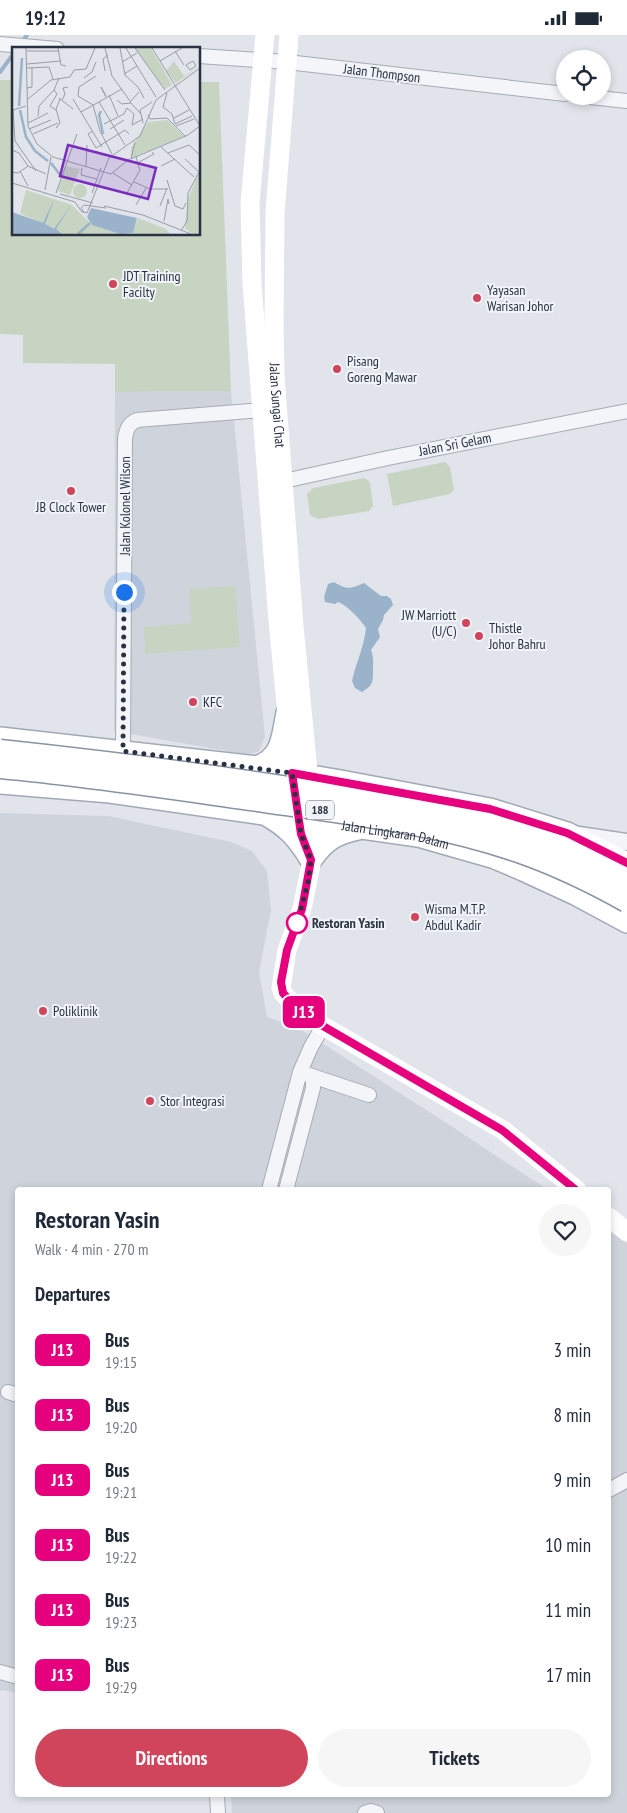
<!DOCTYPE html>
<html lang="en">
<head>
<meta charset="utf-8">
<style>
	body { margin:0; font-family:"PT Sans Narrow",sans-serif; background:#f6f6f7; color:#1f2937; height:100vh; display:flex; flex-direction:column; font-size:19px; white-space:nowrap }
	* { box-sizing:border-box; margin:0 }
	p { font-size:16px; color:#747a83 }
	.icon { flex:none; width:28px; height:28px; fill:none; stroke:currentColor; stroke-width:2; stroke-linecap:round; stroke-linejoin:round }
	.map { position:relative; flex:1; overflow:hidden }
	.side { position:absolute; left:15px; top:1152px; width:596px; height:610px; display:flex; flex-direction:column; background:#fff; border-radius:5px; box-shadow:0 2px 8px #0003 }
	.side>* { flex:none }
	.badge { padding:0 10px; border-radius:8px; font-size:18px; line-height:32px }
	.fabs { position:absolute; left:556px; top:15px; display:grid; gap:10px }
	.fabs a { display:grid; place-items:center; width:55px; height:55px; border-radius:50%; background:#fff; box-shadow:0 2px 8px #0003; font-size:25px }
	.you { position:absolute; width:25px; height:25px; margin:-12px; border:4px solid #fff; border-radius:50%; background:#1a73e8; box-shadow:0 0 0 8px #1a73e833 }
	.map>.badge { position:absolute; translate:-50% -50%; box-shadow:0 0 0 2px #fff }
	h2 { padding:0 20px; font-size:19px; line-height:45px }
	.round { display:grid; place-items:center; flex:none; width:52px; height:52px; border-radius:26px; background:#f6f6f7 }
	.overview { display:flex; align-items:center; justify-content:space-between; height:85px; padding:0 20px }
	h1 { font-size:24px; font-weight:600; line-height:38px }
	.button { display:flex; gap:10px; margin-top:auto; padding:10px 20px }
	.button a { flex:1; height:58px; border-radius:30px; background:#d0455c; color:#fff; font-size:20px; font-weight:600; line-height:58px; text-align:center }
	.button a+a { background:#f6f6f7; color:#1f2937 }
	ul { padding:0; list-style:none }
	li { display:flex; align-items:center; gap:15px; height:65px; padding:0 20px }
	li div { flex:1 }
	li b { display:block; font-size:19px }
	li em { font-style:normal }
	li .badge { min-width:55px; font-weight:700; text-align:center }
	.status { display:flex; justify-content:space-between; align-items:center; height:35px; padding:0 25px; background:#fff; direction:ltr }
	.status svg { height:14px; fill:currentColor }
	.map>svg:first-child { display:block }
	.built { fill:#cfd4dc }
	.green { fill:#c7d4c2 }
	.water { fill:#9bb3ca }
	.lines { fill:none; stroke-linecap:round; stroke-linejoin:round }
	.stream { stroke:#9bb3ca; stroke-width:4 }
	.minor-casing { stroke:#a6abb4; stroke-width:16 }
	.tertiary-casing { stroke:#a6abb4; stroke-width:19 }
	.primary-casing { stroke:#a0a9b6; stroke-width:24 }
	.minor { stroke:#f4f5f8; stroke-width:14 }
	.tertiary { stroke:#f4f5f8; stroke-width:16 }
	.secondary { stroke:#fff; stroke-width:19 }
	.primary { stroke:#fff; stroke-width:21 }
	.trunk-bridge-casing { stroke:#8892a1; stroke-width:25; stroke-linecap:butt }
	.trunk-bridge { stroke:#fff; stroke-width:22 }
	.line-casing { stroke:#fff; stroke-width:11 }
	.line { stroke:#e6007e; stroke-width:8 }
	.walk { stroke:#293242; stroke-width:5; stroke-dasharray:0 9 }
	.poi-dot { fill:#d0455c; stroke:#f0f3f7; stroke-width:2 }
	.stop-dot { fill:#fff; stroke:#e6007e; stroke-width:2.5 }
	.labels { text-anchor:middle; stroke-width:4; stroke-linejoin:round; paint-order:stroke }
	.shield { fill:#f0f3f7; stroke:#656c78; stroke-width:1 }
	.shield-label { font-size:12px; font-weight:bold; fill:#293242 }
	.street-label { font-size:14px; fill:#293242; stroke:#f0f3f7 }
	.poi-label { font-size:14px; fill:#293242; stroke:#f0f3f7; text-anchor:start }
	.stop-label { font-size:14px; font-weight:bold; fill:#293242; stroke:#f0f3f7; text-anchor:start }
	.inset-river { fill:none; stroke:#9bb3ca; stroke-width:2.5 }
	.inset-road { fill:none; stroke:#979da7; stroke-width:1 }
	.view { fill:#7b2cbf; fill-opacity:0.15; stroke:#7b2cbf; stroke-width:2.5 }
	.inset-edge { fill:none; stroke:#293242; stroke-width:2.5 }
</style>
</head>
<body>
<div class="status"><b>19:12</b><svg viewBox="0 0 49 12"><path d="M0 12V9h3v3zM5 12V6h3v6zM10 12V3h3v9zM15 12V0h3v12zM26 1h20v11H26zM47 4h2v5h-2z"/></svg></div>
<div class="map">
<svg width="627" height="1778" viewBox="0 0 627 1778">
	<rect width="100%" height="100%" fill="#e1e4ea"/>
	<path class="built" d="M231,356l34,346 -6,14 -10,4 -135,-24 1,-339z
		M0,778l108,3 123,26 21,9 15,20 4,39 -12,62 8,45 33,12 145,93 103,68h-530l-1,503 -14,-3 -3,1z
		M609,1196l18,12v570h-395l-1,-18h378z"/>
	<path class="green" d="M0,45h14v154h185v-152h20l12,309 -116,1v-28l-92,-1v-28l-23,-1z
		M445,427l5,5 4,23 -4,4 -57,12 -6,-32z
		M364,443l6,4 3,24 -4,5 -51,8 -8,-4 -3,-21 6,-6z
		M235,551l5,61 -95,7 -1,-27 47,-4 -2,-34z"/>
	<path class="water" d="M334,547c13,8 16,7 30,1l17,13h6l4,3 2,6 -9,10 -1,5 -5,9 2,8 -9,13c3,8 2,12 2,21 0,12 0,14 -11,21l-7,-4 -3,-7c4,-18 12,-34 14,-53 -5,-8 -19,-23 -28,-26l-3,2 -10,-2 -1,-5 4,-13z"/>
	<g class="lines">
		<path class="stream" d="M21,8l6,-8
			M0,37l14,-19"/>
		<g class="minor-casing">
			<path id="minor" d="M0,9l57,5
				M199,21l88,6 278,32
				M581,61l46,5
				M284,446l104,-23 239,-47
				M123,716l2,-313c2,-9 3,-14 12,-18l124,-10
				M306,1039l63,21
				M269,1155l31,-118 11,-25 12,-21
				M286,1155l27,-102v-11
				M8,1357l10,3
				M609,1455l18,-10
				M0,1637l18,5
				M217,1760l1,18
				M365,1778l6,-2 6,2"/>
		</g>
		<g class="tertiary-casing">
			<path id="tertiary" d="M579,800l48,7"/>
		</g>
		<g class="primary-casing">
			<g id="primary">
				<path d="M0,703l257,29 84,14 149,28 77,24 60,30"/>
				<path d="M257,732c26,-10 25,-30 30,-54"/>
				<path id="s2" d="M0,748l110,9 308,44 77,22 28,12 52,24 52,28"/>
				<path d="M268,781c21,12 30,23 43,44 14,-20 24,-26 47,-31"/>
			</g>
		</g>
		<use href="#minor" class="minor"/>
		<use href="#tertiary" class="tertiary"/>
		<g class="secondary">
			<path d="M265,0l-15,168 2,80 26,338 16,165"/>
			<path id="s1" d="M289,0l-14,178 -1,112 1,51 19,250 21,219 -13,64 -15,41 -6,38 2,5 9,10 31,23 180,104 74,60"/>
			<path d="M609,1182l18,15"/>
		</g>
		<use href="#primary" class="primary"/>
		<g class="trunk-bridge-casing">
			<path id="trunk-bridge" d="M0,716c103,11 206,24 308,40 71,11 144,18 212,40 37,12 72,30 107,48
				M0,732c87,8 172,21 258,33 88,13 179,22 263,52 37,13 72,30 106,49"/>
		</g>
		<use href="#trunk-bridge" class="trunk-bridge"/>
	</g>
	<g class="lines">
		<g class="line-casing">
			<path id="line" d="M576,1155l-74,-60 -179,-104 -31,-23 -9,-10 -2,-11 6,-32 15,-41 9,-49 -10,-26 -9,-61 198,36 77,24 60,30"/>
		</g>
		<use href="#line" class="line"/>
		<path class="walk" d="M124,557l-1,159 169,22 9,61 10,26 -3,23 -11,40"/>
	</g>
	<g class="poi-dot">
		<circle cx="113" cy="249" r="5"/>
		<circle cx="477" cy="263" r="5"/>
		<circle cx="337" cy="334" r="5"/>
		<circle cx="71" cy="456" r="5"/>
		<circle cx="466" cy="588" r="5"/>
		<circle cx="479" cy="601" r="5"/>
		<circle cx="193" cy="667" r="5"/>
		<circle cx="415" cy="882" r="5"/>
		<circle cx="43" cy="976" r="5"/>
		<circle cx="150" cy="1066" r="5"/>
	</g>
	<circle class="stop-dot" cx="297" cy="888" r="10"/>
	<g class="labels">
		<rect class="shield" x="306" y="765.5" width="28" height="19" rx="4"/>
		<g class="shield-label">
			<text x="320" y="779">188</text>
		</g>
		<g class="street-label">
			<text transform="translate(382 38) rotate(7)" y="5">Jalan Thompson</text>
			<text dy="5" stroke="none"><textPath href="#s1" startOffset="371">Jalan Sungai Chat</textPath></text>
			<text transform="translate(455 409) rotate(-11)" y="5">Jalan Sri Gelam</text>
			<text transform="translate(125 471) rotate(-90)" y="5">Jalan Kolonel Wilson</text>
			<text dy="5" stroke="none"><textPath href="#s2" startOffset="399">Jalan Lingkaran Dalam</textPath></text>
		</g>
		<g class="poi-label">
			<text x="123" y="246">JDT Training<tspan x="123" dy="16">Facilty</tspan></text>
			<text x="487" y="260">Yayasan<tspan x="487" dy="16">Warisan Johor</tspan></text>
			<text x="347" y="331">Pisang<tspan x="347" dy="16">Goreng Mawar</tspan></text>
			<text x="71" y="477" text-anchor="middle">JB Clock Tower</text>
			<text x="456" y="585" text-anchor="end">JW Marriott<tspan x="456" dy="16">(U/C)</tspan></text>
			<text x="489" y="598">Thistle<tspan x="489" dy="16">Johor Bahru</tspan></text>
			<text x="203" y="672">KFC</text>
			<text x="425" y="879">Wisma M.T.P.<tspan x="425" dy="16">Abdul Kadir</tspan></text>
			<text x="53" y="981">Poliklinik</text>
			<text x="160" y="1071">Stor Integrasi</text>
		</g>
		<g class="stop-label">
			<text x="312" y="893">Restoran Yasin</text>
		</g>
	</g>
	<g transform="translate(12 12)">
		<rect width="188" height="188" fill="#e1e4ea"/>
		<path d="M123,1h16l21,37 -7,4zM162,14l10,15 14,-9 -22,16 -10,-12zM155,73l17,16 -53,22v-10l17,-26zM53,119l15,3 -10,26 -12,-4zM187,125v62h-6l-8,-5 3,-30zM61 144a7 7 0 1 1 14 0a7 7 0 1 1-14 0ZM14,143l46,15 20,20 28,9h-58l-42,-21zM126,171l28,11 4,5h-38z" fill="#c7d4c2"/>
		<path d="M43,150l-10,27 9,5 18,-25 -16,25 6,5h-50v-22l31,11zM79,161l46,10 -4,15 -13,1 -28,-9 -5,-8z" fill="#9bb3ca"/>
		<path class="inset-river" d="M7,59l3,-48M8,63l6,27 9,14 13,10M89,64l-2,4 4,19M39,116l10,13M66,187l12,-11"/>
		<path class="inset-road" d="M14,1l2,78 9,18 16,13 58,17 17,-14 60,-25 12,-9M46,1l3,17 5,1M93,1l7,28 18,25M108,1l5,27 13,12 6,11M114,1l30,49M123,1l30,42M140,1l48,78M15,4h32M163,4l9,14M148,14l22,-13M110,15l15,-9M15,17l34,-3M174,18l4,5 6,-4 -3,-5 -7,4M15,21l22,-1 4,12M93,24l-2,-12 5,-4M112,27l13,-8M58,30l4,-7 12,-1 9,-21M72,31l8,-6 4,-10M67,40l-1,9 15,9 7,26 12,23M67,40l17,-11M15,41l5,-1v-19M42,43l3,4 -7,12 6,4M127,45l-9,10 10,11M155,46l-4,14 9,7 3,10M97,48l9,21M94,50l-5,-10 5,9M47,51l14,11M16,52l23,-19 19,-3M61,52l29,48M50,53l3,-6 -2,-6 5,-1M105,53l5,4 9,-1M87,55l26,43M14,59l-13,4 2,31 21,30M69,65l41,-23M136,68l2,4 17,-1M26,69l1,-10 15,-16 5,-12M155,71l18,18M162,71l15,-8M16,76l20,-10M131,76l-3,-13 12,-8M92,77l20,-10 3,-6 7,6 -2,11 11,-6M163,77l17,-8M46,79l-2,2 4,-5 -4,-14 4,-10M164,79l18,-7M17,82l22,-9M98,82l14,-9M81,84l-5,3 8,14 29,-18 4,4M21,87l25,-11M149,100l33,30M0,103l7,3 9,13 18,8M156,106l21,-8 11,10M119,112l4,-17M173,112l13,12M127,115l15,-8 -2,-2M74,119l1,-21M149,119l14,-7M70,121l-1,7 16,4M8,124l8,15M0,125l6,1 10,-7M101,126l19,12M155,133l8,26 8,3 3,-6M122,135l16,7h18M0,136l63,19 7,10 5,1 22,-55 31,-22 16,-36 44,-32M33,143l6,-33M44,146l21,-59M80,146l9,-25M115,146l13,-23 -4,-13M48,147l33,9M124,158l10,-17M92,159l39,9 48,19M148,159l7,-18M72,165l-3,-4 3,-3 22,3M152,174l4,-22 1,5M169,184l6,-10 1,-28 12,-23"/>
		<path class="view" d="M56,98l88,23 -8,31 -88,-23z"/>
		<rect width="188" height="188" class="inset-edge"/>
	</g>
</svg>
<div class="fabs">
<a><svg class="icon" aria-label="locate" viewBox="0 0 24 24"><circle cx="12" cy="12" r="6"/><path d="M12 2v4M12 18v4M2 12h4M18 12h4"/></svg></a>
</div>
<div class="you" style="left:124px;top:557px"></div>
<b class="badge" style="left:304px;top:977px;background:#e6007e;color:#fff">J13</b>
<section class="side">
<div class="overview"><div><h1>Restoran Yasin</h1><p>Walk · 4 min · 270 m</p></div><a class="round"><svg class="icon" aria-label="heart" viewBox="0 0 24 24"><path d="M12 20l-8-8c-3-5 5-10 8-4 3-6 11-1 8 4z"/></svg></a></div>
<h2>Departures</h2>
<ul>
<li><span class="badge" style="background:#e6007e;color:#fff">J13</span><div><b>Bus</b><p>19:15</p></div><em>3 min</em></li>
<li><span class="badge" style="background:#e6007e;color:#fff">J13</span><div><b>Bus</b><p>19:20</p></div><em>8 min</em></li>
<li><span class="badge" style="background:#e6007e;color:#fff">J13</span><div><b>Bus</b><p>19:21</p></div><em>9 min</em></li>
<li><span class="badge" style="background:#e6007e;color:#fff">J13</span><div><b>Bus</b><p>19:22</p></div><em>10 min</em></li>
<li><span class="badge" style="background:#e6007e;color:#fff">J13</span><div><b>Bus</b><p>19:23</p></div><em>11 min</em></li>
<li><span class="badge" style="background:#e6007e;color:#fff">J13</span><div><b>Bus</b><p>19:29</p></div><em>17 min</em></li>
</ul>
<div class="button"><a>Directions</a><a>Tickets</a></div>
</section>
</div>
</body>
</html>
